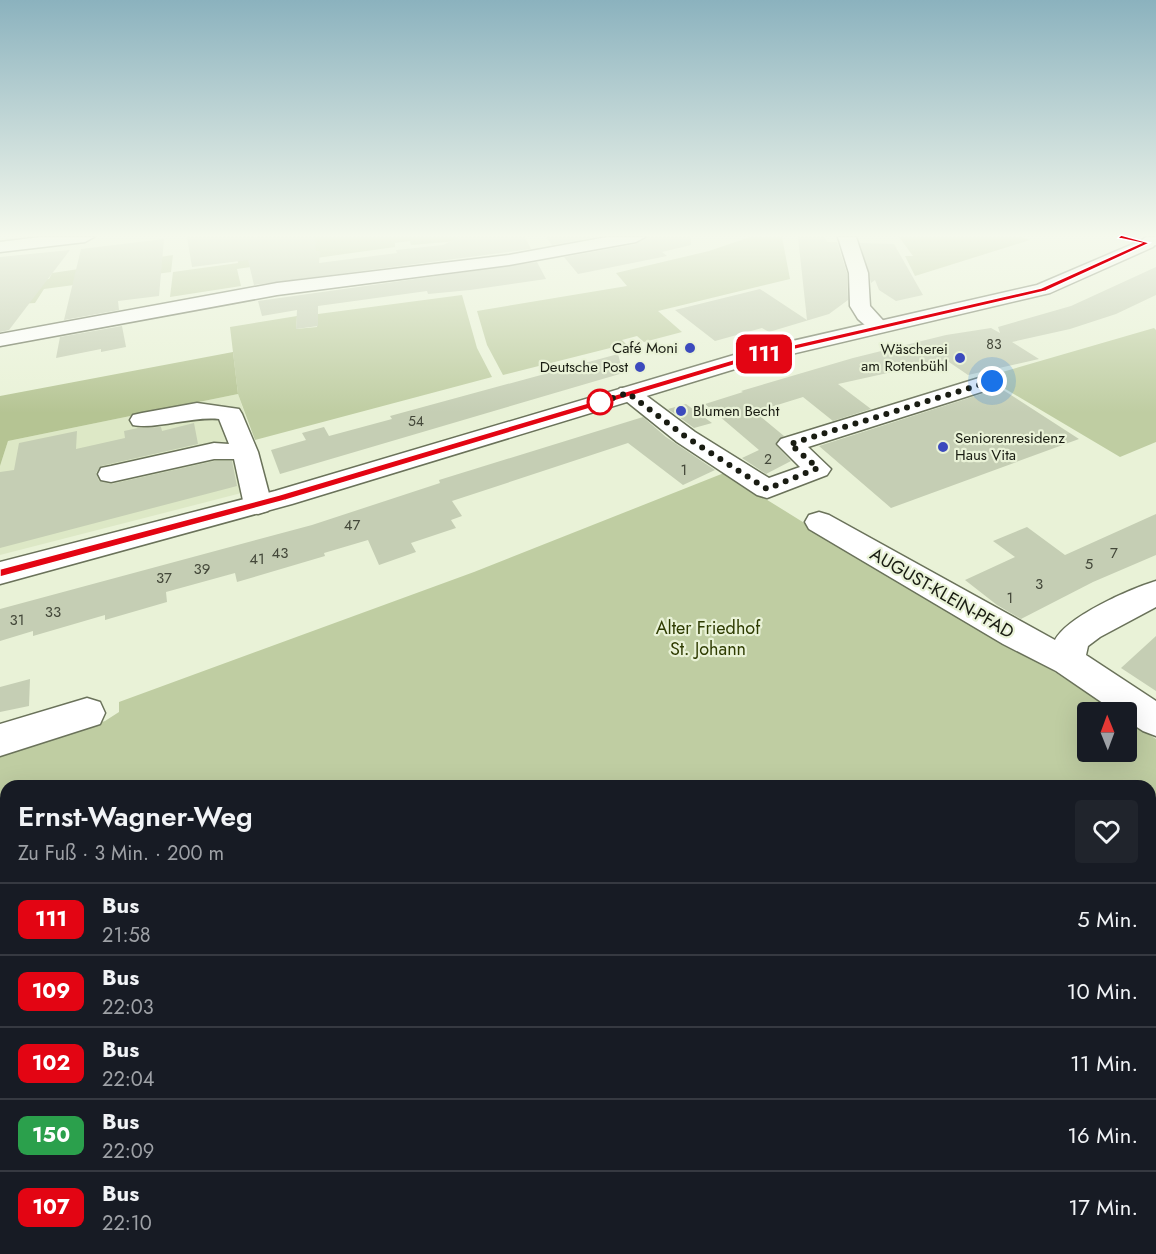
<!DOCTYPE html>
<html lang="de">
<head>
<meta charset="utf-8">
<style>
	body { margin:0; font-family:Jost,sans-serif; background:#20242c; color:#f1f3f6; height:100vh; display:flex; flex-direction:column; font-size:22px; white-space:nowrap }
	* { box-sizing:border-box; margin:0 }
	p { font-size:20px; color:#9ea1a6 }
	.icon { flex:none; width:33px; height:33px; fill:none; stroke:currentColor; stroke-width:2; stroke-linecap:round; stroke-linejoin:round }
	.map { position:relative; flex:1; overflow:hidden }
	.drawer { position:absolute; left:0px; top:780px; width:1156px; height:474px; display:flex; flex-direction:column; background:#171b24; border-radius:18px 18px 0 0; box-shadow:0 6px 24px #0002 }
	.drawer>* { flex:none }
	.badge { padding:0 12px; border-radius:9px; font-size:21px; line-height:39px }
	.needle { width:39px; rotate:359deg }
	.fabs { position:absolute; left:1077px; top:702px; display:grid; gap:12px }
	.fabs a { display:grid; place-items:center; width:60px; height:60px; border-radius:6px; background:#171b24; box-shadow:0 6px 24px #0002; font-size:30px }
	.you { position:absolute; width:30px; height:30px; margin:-15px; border:4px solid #fff; border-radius:50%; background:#1a73e8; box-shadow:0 0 0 9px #1a73e833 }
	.map>.badge { position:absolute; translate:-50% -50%; box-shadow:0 0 0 3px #fff }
	.round { display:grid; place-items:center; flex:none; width:63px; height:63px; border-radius:6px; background:#20242c }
	.summary { display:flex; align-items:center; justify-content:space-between; height:102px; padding:0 18px }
	h1 { font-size:28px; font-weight:600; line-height:45px }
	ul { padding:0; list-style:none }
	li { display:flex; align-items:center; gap:18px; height:72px; padding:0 18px; border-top:2px solid #363941 }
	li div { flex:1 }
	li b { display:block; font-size:22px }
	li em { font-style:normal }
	li .badge { min-width:66px; font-weight:700; text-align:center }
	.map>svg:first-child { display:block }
	.built { fill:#dde8c6 }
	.green { fill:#bfcda2; fill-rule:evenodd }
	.forest { fill:#b5c493 }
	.building { fill:#c5ceb4 }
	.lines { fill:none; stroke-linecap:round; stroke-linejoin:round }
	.minor-casing { stroke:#6a725a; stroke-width:3 }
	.major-casing { stroke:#6a725a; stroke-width:3 }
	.minor { fill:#fff; fill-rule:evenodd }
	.major { fill:#fff; fill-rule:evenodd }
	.line { fill:#e30513; stroke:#fff; stroke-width:1.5 }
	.walk { stroke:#191c12; stroke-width:6; stroke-dasharray:0 10.8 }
	.poi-dot { fill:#3c4abd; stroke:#e9f2d7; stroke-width:2 }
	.stop-dot { fill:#fff; stroke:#e30513; stroke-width:3 }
	.labels { text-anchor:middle; stroke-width:4.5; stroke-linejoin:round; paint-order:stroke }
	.far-number-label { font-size:14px; fill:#44483a }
	.far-poi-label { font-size:15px; fill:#191c12; stroke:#e9f2d7; text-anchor:end }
	.number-label { font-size:15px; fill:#44483a }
	.street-label { font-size:18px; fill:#191c12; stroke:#e9f2d7 }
	.park-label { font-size:18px; fill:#2f3c02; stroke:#e9f2d7 }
</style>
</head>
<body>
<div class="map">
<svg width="1156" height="1254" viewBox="0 0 1156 1254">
	<rect width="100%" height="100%" fill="#e9f2d7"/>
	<path class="built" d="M238,394l31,92 -269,69v-89l8,-25z"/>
	<path class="green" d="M261,237h197v4l-47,4 -1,-4 -15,2v4l-158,22 4,17 -71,11 3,-25 65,-9 -3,-23z
		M750,237h32l8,42 -132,32 24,21 -38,10 -7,-6 -15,4 4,4 -123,31 -16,-30 -10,-34 150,-25 -11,-13 93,-22z
		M899,237h123l8,3 -115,36 -10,-20h8z
		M173,255l-2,17 -127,17 -9,14 -35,2 37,-25 12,-1 3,-6z
		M462,295l15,53 15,29 -237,63 -17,-46 -8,-67 67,-11 -1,13 21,-2 1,-13z
		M1154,328l2,2v112l-36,15 -135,-80z
		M724,473l90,56 193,112 109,71h-28v40h38l1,-32 29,19v515h-1156v-498l105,-35 14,-9v-10l355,-130zM6,786h1144v462h-1144z"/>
	<path class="forest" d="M233,352l5,42 -230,47 -8,25v-70z"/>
	<path class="building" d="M187,237h128l1,14h4l-1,12 78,-10 -1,-3 47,-5 17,-8h65l6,12 -277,36 -6,-25 -56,7z
		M546,237h49l-43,8z
		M647,237h44v8l-29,7 5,4 -89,18 -14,-17 72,-13z
		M798,237h27l2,5h10l10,31 1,27 -19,14 -60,18 -7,-4 -47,13 -40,-31 85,-21 47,31z
		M164,239l-5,57 -41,5 1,9 -55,10 17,-71z
		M860,243l34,1 29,51 -27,6 -17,-11 -4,-10 -4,3z
		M70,250l-61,80 -9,2v-75z
		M537,262l9,17 -76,11 -42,4 -1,-3 -109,15v20l-22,3 1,-19 -35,6 -4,-15z
		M1156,267v28l-40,19 -46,15 -58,13 27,17 -71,16 -22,-15 -108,24 33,25 -38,12 -30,-24 -48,15 29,24 -9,8 16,17 -25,13 -24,-16 17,-8 -54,-46 38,-12 -2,-1 112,-33 93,-23 45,-7 9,5 -2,-6 73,-21z
		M122,326l4,21 -25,5v-3l-45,9 4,-21z
		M618,354l5,19 -343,101 -9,-24 35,-10 -4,-7 22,-6 5,9 63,-17 -2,-3z
		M1000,388l79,51 -188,69 -72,-62z
		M686,404l26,19 -18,5 -26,-19z
		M643,417l23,20 49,33 -32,15 -55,-42 -176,58 10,15 -11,4 5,8 -45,15 5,9 -37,13 -11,-25 -44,13 1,3 -88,26 -2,-9 -69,19 1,10 -62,18v-5l-72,21v-5l-33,10v-32l312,-84 128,-42 -1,-3z
		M194,423l4,21 -97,22 -5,7 3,8 12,3 103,-23h18l5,25 -237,62v-76l14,-2 5,-27 58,-12 -1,18 49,-11 -1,-7 14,-3 23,-1 1,4z
		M1156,514v41l-63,27 -72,37 -24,-14 -32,-25 50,-23 -22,-16 34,-14 38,28z
		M1156,636v55l-35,-23z
		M30,679l-1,27 -29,6v-25z"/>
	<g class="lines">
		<g class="minor-casing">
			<path id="minor" d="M40,237h54l-9,5 -85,10v-10z
				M607,237h38l-9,5 -127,23 -232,30 -277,51v-12l277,-51 232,-28z
				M838,237h18l12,36 2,33 19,21 -3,4h-14l-14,-12 -8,-13 -1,-33z
				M1146,237h10v8l-15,2 -3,-4z
				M992,374l8,2 4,5 -4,5 -192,61 23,22 -4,6 -60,23 -10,-3 -80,-53 -61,-49 4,-5h16l59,44 74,46 31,-11 -23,-23 4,-5z
				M197,403l42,6 3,5 16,38 14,53 -4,6 -10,3 -10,-3 -4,-6 -10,-46h-20l-103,23 -10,-2 -3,-6 3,-6 10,-2 103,-23 15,1 -10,-25c-27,-3 -65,11 -86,6l-3,-5 3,-5 9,-2z
				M819,512l10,3 226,125c13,-24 75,-51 101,-59v26l-56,30 -12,9 -2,9 70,46v35l-13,-5 -17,-11v-8h-10l-60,-41 -53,-27 -194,-115 -4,-7 4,-7z
				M87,698l13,4 5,11 -5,11 -100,32v-32z"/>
		</g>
		<g class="major-casing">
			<path id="major" d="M1147,238l9,5 -3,4 -103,46 -292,69 -466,142 -292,80v-22l275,-71 469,-139 293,-67z"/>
		</g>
		<use href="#minor" class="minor"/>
		<use href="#major" class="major"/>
	</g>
	<linearGradient id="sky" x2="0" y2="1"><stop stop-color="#8bb2be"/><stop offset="0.57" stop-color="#f5f9ed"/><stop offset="1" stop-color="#f5f9ed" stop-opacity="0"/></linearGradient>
	<rect width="1156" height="413" fill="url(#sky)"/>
	<path class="line" d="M1121,235l29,8 -104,48 -292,68 -468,141 -286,77v-8l279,-74 470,-140 292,-67 100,-45 -23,-5z"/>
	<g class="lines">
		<path class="walk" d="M600,402l-9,3 37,-12 58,44 81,52 51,-21 -28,-24 202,-63"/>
	</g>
	<g class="poi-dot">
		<circle cx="690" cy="348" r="6"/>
		<circle cx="960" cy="358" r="6"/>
		<circle cx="640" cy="367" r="6"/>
		<circle cx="681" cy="411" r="6"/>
		<circle cx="943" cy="447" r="6"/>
	</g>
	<circle class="stop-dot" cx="600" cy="402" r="12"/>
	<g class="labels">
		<g class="far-number-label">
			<text x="994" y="349">83</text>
			<text x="416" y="426">54</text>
			<text x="768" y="464">2</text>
		</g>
		<g class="far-poi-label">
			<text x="678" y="353">Café Moni</text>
			<text x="948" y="354">Wäscherei<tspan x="948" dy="17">am Rotenbühl</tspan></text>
			<text x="628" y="372">Deutsche Post</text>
			<text x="693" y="416" text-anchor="start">Blumen Becht</text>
			<text x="955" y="443" text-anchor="start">Seniorenresidenz<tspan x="955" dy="17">Haus Vita</tspan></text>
		</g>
		<g class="number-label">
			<text x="684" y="475">1</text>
			<text x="352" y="530">47</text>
			<text x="280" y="558">43</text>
			<text x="1114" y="558">7</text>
			<text x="257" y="564">41</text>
			<text x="1089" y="569">5</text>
			<text x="202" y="574">39</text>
			<text x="164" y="583">37</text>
			<text x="1039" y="589">3</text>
			<text x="1010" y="603">1</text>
			<text x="53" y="617">33</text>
			<text x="17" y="625">31</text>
		</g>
		<g class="street-label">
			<text transform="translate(942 593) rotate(30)" y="6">AUGUST-KLEIN-PFAD</text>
		</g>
		<g class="park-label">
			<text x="708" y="634">Alter Friedhof<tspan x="708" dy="21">St. Johann</tspan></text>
		</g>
	</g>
</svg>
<div class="fabs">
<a><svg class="needle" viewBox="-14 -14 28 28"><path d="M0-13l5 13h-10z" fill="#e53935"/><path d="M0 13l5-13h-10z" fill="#9ea1a6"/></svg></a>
</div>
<div class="you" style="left:992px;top:381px"></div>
<b class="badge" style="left:764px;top:354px;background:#e30513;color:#fff">111</b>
<section class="drawer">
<div class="summary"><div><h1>Ernst-Wagner-Weg</h1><p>Zu Fuß · 3 Min. · 200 m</p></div><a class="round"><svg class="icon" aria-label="heart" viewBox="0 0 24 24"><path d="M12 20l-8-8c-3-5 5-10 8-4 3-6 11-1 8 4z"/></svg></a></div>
<ul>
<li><span class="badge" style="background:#e30513;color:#fff">111</span><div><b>Bus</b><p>21:58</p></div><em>5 Min.</em></li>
<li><span class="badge" style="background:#e30513;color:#fff">109</span><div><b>Bus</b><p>22:03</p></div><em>10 Min.</em></li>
<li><span class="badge" style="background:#e30513;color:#fff">102</span><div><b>Bus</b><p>22:04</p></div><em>11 Min.</em></li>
<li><span class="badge" style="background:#2ba04c;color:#fff">150</span><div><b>Bus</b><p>22:09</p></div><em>16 Min.</em></li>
<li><span class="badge" style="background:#e30513;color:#fff">107</span><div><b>Bus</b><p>22:10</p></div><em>17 Min.</em></li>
</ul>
</section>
</div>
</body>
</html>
